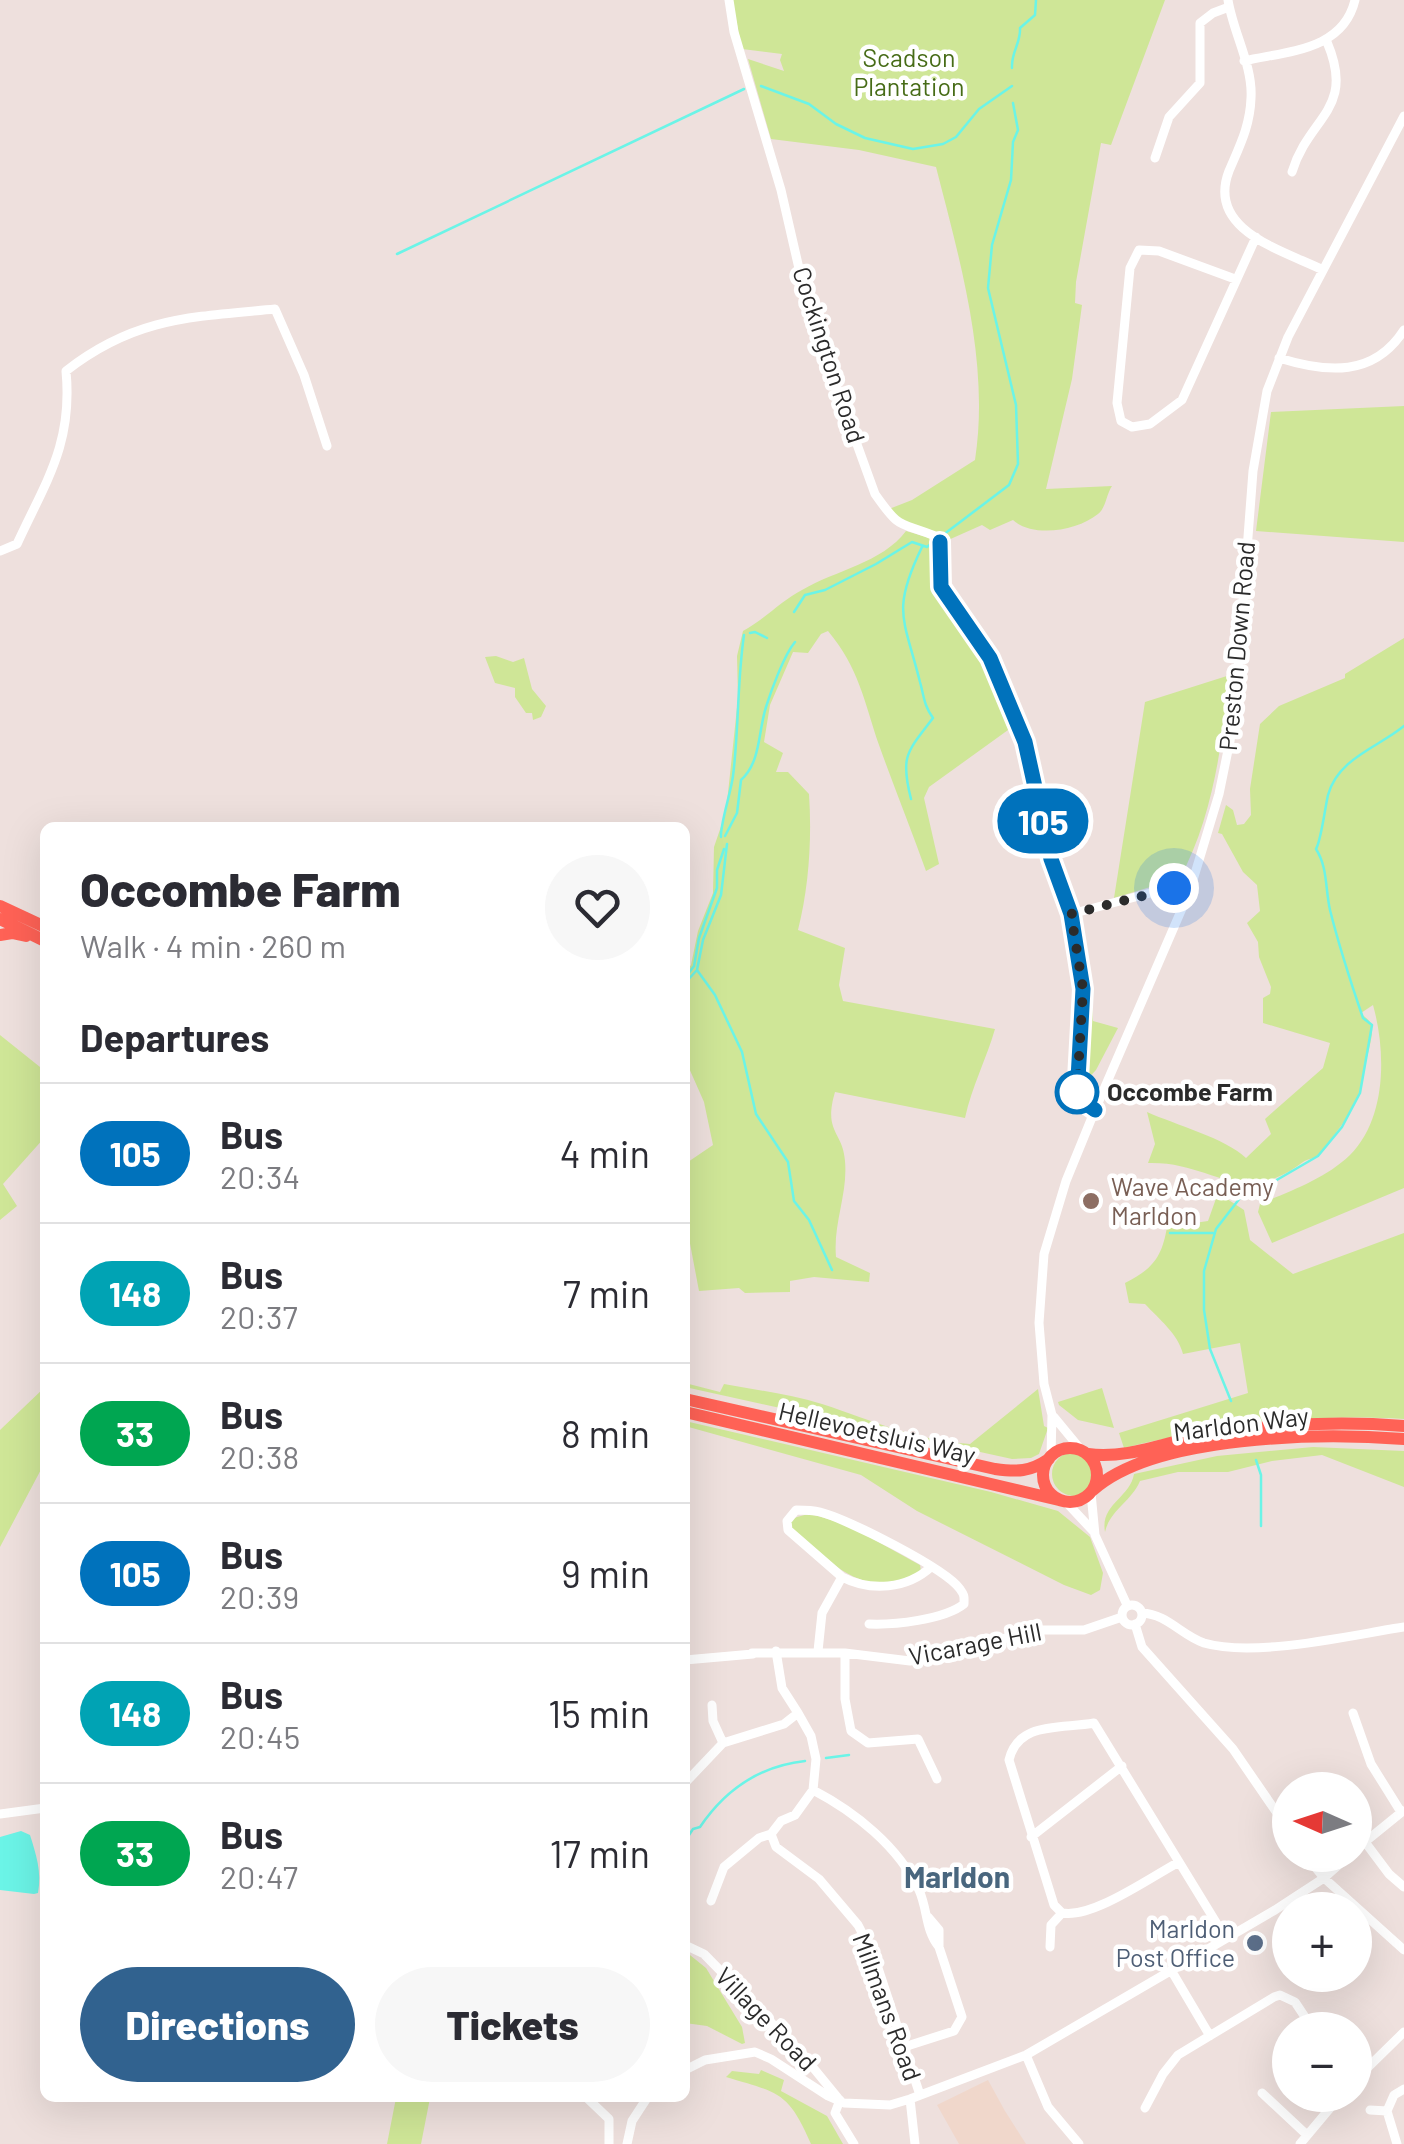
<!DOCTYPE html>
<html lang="en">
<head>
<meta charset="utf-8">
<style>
	body { margin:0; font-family:Barlow,sans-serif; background:#f7f7f7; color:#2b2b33; height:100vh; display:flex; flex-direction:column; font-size:38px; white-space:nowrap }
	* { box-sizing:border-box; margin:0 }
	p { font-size:32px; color:#7c7c81 }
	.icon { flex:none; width:55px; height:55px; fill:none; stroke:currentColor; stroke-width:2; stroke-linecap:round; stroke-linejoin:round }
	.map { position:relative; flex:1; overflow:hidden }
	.details { position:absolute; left:40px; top:822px; width:650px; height:1280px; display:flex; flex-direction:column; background:#fff; border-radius:15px; box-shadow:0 10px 40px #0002 }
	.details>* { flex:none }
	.badge { padding:0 20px; border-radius:32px; font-size:35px; line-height:65px }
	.needle { width:65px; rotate:273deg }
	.buttons { position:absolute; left:1272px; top:1772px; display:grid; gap:20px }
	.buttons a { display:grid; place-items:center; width:100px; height:100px; border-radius:50%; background:#fff; box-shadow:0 10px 40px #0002; font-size:50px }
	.you { position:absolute; width:50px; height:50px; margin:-25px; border:8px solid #fff; border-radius:50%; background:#1a73e8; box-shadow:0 0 0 15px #1a73e833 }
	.map>.badge { position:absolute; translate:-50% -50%; box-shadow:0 0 0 5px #fff }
	h2 { padding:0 40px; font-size:38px; line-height:90px }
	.round { display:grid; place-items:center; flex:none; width:105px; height:105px; border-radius:52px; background:#f7f7f7 }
	.summary { display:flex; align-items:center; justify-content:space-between; height:170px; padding:0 40px }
	h1 { font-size:48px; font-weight:800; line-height:75px }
	.cta { display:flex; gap:20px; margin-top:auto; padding:20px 40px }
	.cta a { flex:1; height:115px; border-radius:60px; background:#31628f; color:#fff; font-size:40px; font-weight:800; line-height:115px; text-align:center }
	.cta a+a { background:#f7f7f7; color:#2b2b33 }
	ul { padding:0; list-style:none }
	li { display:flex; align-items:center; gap:30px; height:140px; padding:0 40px; border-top:2px solid #e1e1e2 }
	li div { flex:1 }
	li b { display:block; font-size:38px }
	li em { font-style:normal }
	li .badge { min-width:110px; font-weight:700; text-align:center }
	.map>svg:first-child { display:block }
	.education { fill:#f0d7cb }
	.green { fill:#cfe697 }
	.water { fill:#6bf4e7 }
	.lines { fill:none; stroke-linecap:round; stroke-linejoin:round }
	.stream { stroke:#6bf4e7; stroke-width:2.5 }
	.minor { stroke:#fff; stroke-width:9 }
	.highway { stroke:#ff6256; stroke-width:12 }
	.line-casing { stroke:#fff; stroke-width:22 }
	.line { stroke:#0072bc; stroke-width:15 }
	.walk { stroke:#2b2b2b; stroke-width:10; stroke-dasharray:0 18 }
	.stop-dot { fill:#fff; stroke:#0072bc; stroke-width:5 }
	.education-dot { fill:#8d6e63; stroke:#fff; stroke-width:4 }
	.service-dot { fill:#5c6f8a; stroke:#fff; stroke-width:4 }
	.labels { text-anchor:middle; stroke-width:9; stroke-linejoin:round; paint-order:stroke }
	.park-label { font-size:25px; fill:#476c17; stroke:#fff }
	.street-label { font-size:25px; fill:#2b2b2b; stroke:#fff }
	.stop-label { font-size:25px; font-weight:bold; fill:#2b2b2b; stroke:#fff; text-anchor:start }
	.education-label { font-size:25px; fill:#785e54; stroke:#fff; text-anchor:start }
	.service-label { font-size:25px; fill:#4e5e75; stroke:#fff; text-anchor:end }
	.quarter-label { font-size:30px; font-weight:bold; fill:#49667e; stroke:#fff }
</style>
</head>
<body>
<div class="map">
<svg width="1404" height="2144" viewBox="0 0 1404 2144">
	<rect width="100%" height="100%" fill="#eee0dd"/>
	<path class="education" d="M988,2080l17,31 21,33h-67l-22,-39z"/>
	<path class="green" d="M732,0h433l-54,145 -10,-2 -25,139 -1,21 7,2 -10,74 -26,110 66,-3c-6,9 -6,22 -14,28 -21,17 -65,24 -85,6l-23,10 -8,-5 -36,16 -9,-7 -29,-7 -19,-18 23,-9 63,-40c15,-97 -15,-199 -39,-293l-77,-17 -88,-11 -23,-80 36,12 -4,-11 2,-6 -40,-5z
		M1404,406v136l-148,-11 15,-119z
		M906,531l27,8 3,7 2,42 34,44 43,93 -86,62 -5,11 15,66 -13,7c-15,-42 -32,-84 -47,-126 -15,-44 -20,-77 -51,-114l-7,3 -13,19 -15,-1 -23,53 -6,37 19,11 -7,19h12l21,22c3,45 0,93 -11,136l47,18 -6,37 4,16 152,28c-9,31 -23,57 -30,89l-130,-26c-12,41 8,39 10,69 3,33 -12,62 -9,96l34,16 -1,9 -55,-5 -24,4v11l-45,1 -6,-5 -40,3 -14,-74v-53l28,-19 -9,-43 -19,-43v-86l6,-8 7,-34 15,-38 1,-46 12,-35 12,-114 -1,-42 6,-25c22,-12 38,-30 59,-41 34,-20 80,-27 104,-59z
		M1404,638v550l-132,55 -14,-31 2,-8c30,-13 65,-25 90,-49 37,-37 36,-104 23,-150l-12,8c3,4 8,6 10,11 5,9 -9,47 -10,60 -2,18 -18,40 -29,54 -4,5 -10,14 -15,18 -4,3 -10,3 -14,6 -64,48 -89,-1 -155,1l7,-19 -8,-32c29,13 78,26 99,46l25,-24 -6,-15 58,-51 7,-25 -67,-20v-25l7,-4 1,-7 -12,-30 -1,-15 -11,-19 13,-12 -3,-26 -14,-13 -21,-38 -4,-1 8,-28 7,5 4,15 7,-1 7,-9 -1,-26 10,-65 19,-18 66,-28v-4z
		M496,656l17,6 11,-4 8,31 14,17 -5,11 -8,3 -1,-7h-6l-11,-16v-9l-20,-5 -10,-26z
		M1230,675c-8,68 -17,142 -50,203l-66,20 31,-196z
		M1092,1003l1,18 25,7 -22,42 -13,14z
		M0,1035l45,36v66l-42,47 14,22 -17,14z
		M1218,1193l26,17 6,30 43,34 111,-41v186c-93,-6 -189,6 -280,29l-5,-15 129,-40 -8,-50 -57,11c-5,-20 -24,-35 -38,-50l-16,-1 -4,-20c28,-14 37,-26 42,-56l41,-6z
		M685,1383l35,9 4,-8c32,6 66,10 98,20 55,18 89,35 148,40l68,-55 6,37 4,2 -9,26 -8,4 -19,1 -327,-72z
		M45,1387v75l-45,85v-117z
		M1102,1388l12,40 -36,-8 -19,-15 -1,-3z
		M685,1421l306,71 67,19 32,26 13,36 -3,17 -9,5 -27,-10 -147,-74 -56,-36 -176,-49z
		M1313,1447l91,4v36l-82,-32 -50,6 -44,11h-50l-38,9c-9,21 -30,29 -35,51 -5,-28 25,-34 29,-58l83,-18z
		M1052 1474a22 22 0 1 1 44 0a22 22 0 1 1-44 0Z
		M808,1514c38,6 78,33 112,51l1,6c-47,37 -94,-11 -129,-40l-2,-12z
		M685,1951l21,17 36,59 3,16 -3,1 -35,-18 -22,-3z
		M761,2070l23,10 -3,11 46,25 16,28h-32c-23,-53 -32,-51 -85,-67l6,-6 27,3z
		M396,2098h34l-9,46h-34z"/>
	<path class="water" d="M21,1831l9,4c6,19 12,37 8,58l-4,1 -34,-4v-53z"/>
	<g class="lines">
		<path class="stream" d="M1012,68c-1,-16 9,-25 8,-40l15,-13 1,-15
			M761,86l48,18 27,20 29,14 48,11 30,-5 13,-7 23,-28 33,-23
			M397,254l347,-165
			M939,538l70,-53 9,-21 -2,-59 -28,-117 4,-43 19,-65 2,-38 5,-12 -5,-27
			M794,612l11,-17 20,-5 51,-26 36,-22 15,5 5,-4
			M750,633l5,-1 12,6
			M911,799c-11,-43 -4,-47 22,-81 -9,-12 -9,-22 -13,-36 -16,-64 -29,-71 2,-135
			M725,836l12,-23 4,-33c20,-18 17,-48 25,-73 5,-16 18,-52 29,-65
			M721,837c-1,-12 10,-45 12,-61 6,-47 4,-94 11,-141
			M697,970l18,25 27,57 14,62 32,48 6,39 15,19 23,50
			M685,978l9,-12 5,-28 18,-50v-18l7,-21
			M685,983l12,-13 6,-30 18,-45 6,-51
			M1170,1233h43
			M1231,1401l-21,-52 -6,-39v-39l12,-42 34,-44 25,-4 43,-25 24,-29 18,-34 12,-68 -9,-7c-12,-35 -24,-72 -33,-108 -5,-22 -2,-42 -14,-61 5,-8 9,-41 12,-54 10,-37 51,-48 76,-69
			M1256,1460l5,15v51
			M826,1758l23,-3
			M685,1841l8,-12 7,-2c25,-37 60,-61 105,-66"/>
		<path class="minor" d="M729,0l5,32 47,158 28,122 66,182c26,37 23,27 60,42l5,11 1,40 41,57 37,81 32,134 20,55 12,75 -6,108 18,13
			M1228,0c5,32 25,66 23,98 -1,28 -11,47 -22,73 -23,59 53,79 94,99
			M1244,61c43,-10 99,-10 111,-61
			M1155,158l14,-41 31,-34v-60l13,-10 16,-6
			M1292,172c17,-56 64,-62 35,-130
			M1235,279l-76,-28 -20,-1 -9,18 -13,135 4,18 11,6 18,-3 32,-24 74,-163
			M1279,358c48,15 95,19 125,-28
			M0,551l17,-7c29,-63 56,-100 49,-173 69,-54 126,-54 209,-62l29,66 23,71
			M1071,914l102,-27 17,3
			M1054,1417l28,34
			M1051,1456l1,-41 -8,-31 -5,-61 5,-69 22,-73 29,-71 95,-220 29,-96 15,-73 19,-250 14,-80 21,-54 116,-221
			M1091,1493l4,42 32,70
			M1066,1502l28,30
			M842,1577c29,15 65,12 89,-10
			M1122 1615a10 10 0 1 1 20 0a10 10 0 1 1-20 0Z
			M1142,1613c25,1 39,22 62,30 51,15 147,-8 200,-16
			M1135,1624l7,23 91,102 57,83
			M818,1651l4,-38 20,-36 -54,-47 -1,-9 9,-11c8,0 16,0 24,2 27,7 125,56 140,77 5,7 4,8 4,15 -20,16 -71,21 -95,20
			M752,1653h93l65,8 130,-31h44l38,-13
			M845,1653v46l6,32 17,12 50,-4 19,40
			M685,1660l68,-6
			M712,1705l1,16 10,22
			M1353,1713l18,51 30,48
			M685,1783l38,-40 61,-19 14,-11 -16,-25 -6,-37
			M813,1790c42,22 85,56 106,100 9,20 6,40 20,57
			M0,1814l45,-6
			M771,1834l5,13 43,32 39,46 16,31 46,139
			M1031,1837l91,-71
			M1365,1842l24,32 15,13
			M1355,1850l48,-39
			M1305,1855l19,23 80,72
			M711,1901l13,-34 35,-29 12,-4 10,-13 14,-6 18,-25 3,-31 -5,-23 -13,-23
			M1062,1913l-8,-8 -45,-145c9,-39 52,-31 85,-37l131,214
			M685,1945l19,9 98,100 36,44
			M1050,1947l1,-22 11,-12c30,6 89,-36 117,-51
			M1171,1970l39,66
			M904,2047l50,-16 8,-14 -23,-70v-17l-11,-13
			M1026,2055l22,52 31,37
			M685,2070l20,-10 50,-8 16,7 57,37 16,7 46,2 20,-6 116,-44 249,-145 49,-32 26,-23
			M1355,2080l49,-48
			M1262,2093l45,42
			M587,2098l22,21v25
			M910,2099l5,45
			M840,2100l-5,13 19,31
			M1145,2108l18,-34 15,-19 96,-58 6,-2 15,7 14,21
			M1370,2110l17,1
			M627,2144l5,-23 15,-23
			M1300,2144l41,-49
			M1397,2144l-10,-33 7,-16 10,-6"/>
		<path class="highway" d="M0,906l45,21
			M0,919l45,22
			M0,935l12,-2 14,3
			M685,1399l310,70c22,3 35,3 54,-10
			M685,1412l374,88
			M1043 1475a27 27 0 1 1 54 0a27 27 0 1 1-54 0Z
			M1088,1454c40,6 83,-14 122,-20 64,-10 130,-13 194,-8
			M1093,1490c63,-56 229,-57 311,-51"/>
	</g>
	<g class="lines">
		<g class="line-casing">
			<path id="line" d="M940,542l1,45 49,71 35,84 26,117 20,55 12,75 -6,108 18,13"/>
		</g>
		<use href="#line" class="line"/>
		<path class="walk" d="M1077,1092l6,-103 -12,-75 103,-26"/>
	</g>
	<circle class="stop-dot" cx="1077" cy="1092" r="20"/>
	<circle class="education-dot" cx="1091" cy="1201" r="10"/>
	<circle class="service-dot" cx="1255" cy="1943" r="10"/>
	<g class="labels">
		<g class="park-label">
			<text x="909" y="67">Scadson<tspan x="909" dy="29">Plantation</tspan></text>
		</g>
		<g class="street-label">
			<text transform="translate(829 355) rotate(72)" y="9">Cockington Road</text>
			<text transform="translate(1237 646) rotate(-85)" y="9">Preston Down Road</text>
			<text transform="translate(1241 1424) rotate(-7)" y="9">Marldon Way</text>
			<text transform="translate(877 1433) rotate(13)" y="9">Hellevoetsluis Way</text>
			<text transform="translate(975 1644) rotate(-11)" y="9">Vicarage Hill</text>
			<text transform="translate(887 2007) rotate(70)" y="9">Millmans Road</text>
			<text transform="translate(766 2019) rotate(46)" y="9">Village Road</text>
		</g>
		<g class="stop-label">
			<text x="1107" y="1101">Occombe Farm</text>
		</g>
		<g class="education-label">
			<text x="1111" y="1196">Wave Academy<tspan x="1111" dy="29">Marldon</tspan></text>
		</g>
		<g class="service-label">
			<text x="1235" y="1938">Marldon<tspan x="1235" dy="29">Post Office</tspan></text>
		</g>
		<g class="quarter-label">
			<text x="957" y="1888">Marldon</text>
		</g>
	</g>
</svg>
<div class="buttons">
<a><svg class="needle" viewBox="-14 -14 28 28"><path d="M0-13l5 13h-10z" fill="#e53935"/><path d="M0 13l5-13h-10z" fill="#7c7c81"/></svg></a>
<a>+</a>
<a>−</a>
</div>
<div class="you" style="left:1174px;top:888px"></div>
<b class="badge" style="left:1043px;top:821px;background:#0072bc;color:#fff">105</b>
<section class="details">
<div class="summary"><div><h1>Occombe Farm</h1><p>Walk · 4 min · 260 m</p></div><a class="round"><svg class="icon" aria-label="heart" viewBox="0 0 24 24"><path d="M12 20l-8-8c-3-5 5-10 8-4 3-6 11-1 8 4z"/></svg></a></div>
<h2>Departures</h2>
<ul>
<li><span class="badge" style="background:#0072bc;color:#fff">105</span><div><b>Bus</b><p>20:34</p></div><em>4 min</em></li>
<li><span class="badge" style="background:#00a3b4;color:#fff">148</span><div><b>Bus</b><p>20:37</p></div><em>7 min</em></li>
<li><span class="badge" style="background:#00a651;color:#fff">33</span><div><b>Bus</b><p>20:38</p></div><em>8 min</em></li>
<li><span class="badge" style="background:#0072bc;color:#fff">105</span><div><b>Bus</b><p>20:39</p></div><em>9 min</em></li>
<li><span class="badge" style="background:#00a3b4;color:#fff">148</span><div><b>Bus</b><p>20:45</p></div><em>15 min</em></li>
<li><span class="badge" style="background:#00a651;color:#fff">33</span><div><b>Bus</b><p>20:47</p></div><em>17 min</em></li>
</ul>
<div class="cta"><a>Directions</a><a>Tickets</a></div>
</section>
</div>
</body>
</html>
